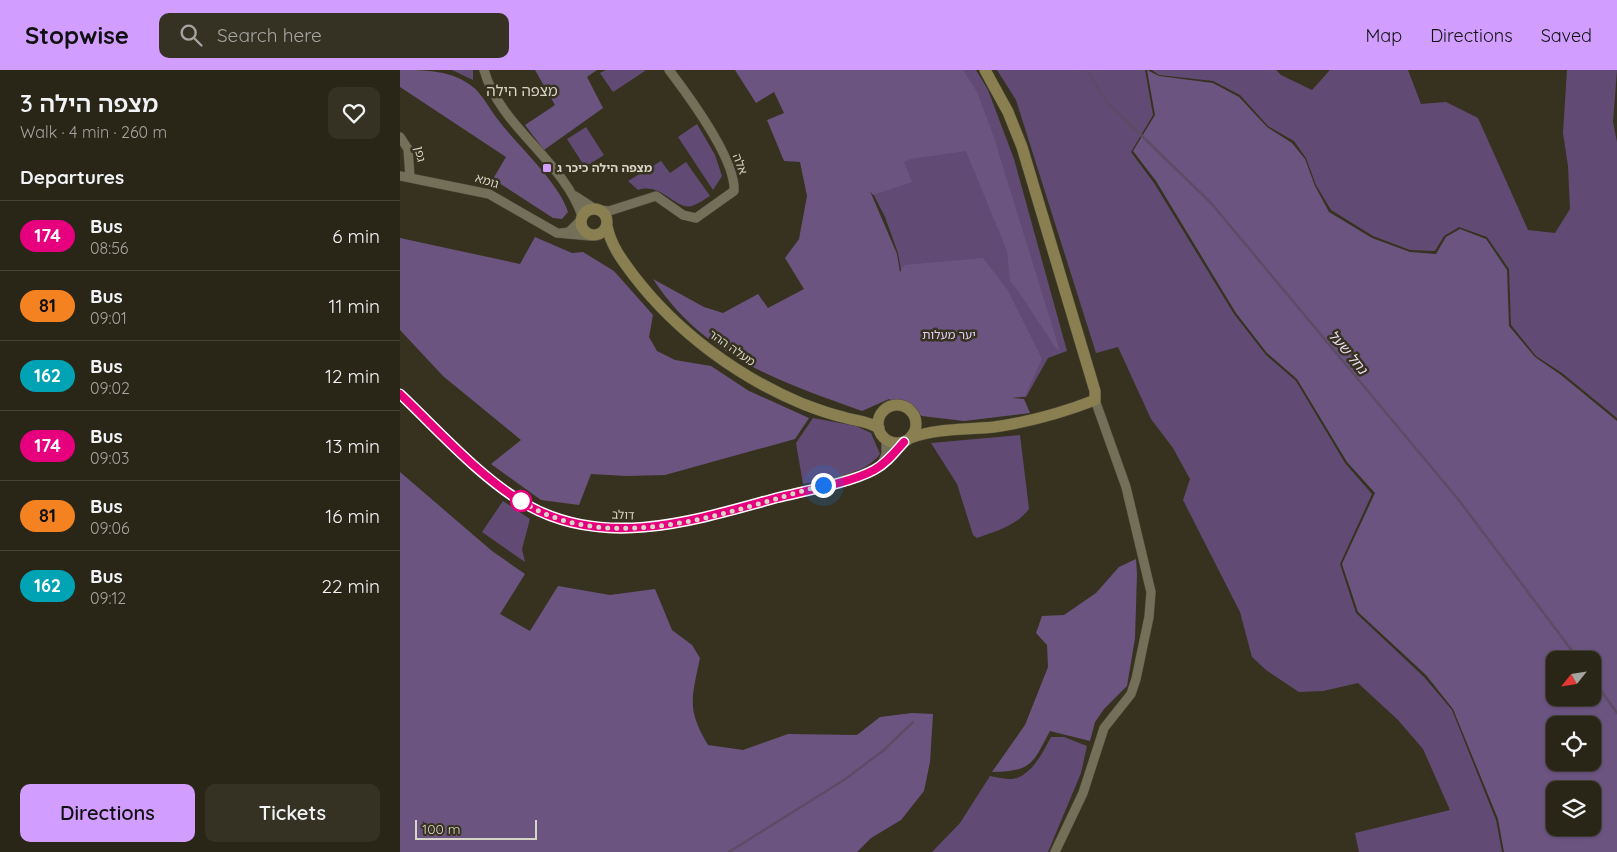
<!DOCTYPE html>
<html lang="en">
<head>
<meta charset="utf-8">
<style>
	body { margin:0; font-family:Quicksand,"Noto Sans Hebrew",sans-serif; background:#353224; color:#f1f3f6; height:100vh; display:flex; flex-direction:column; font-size:19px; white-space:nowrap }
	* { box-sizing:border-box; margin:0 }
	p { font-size:16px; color:#a5a5a1 }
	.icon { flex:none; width:28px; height:28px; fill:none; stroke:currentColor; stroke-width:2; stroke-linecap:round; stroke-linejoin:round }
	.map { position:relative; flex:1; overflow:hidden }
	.details { display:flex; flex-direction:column; background:#292617; width:400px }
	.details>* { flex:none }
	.badge { padding:0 10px; border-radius:16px; font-size:18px; line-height:32px }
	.needle { width:32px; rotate:240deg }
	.controls { position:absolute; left:1146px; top:581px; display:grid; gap:10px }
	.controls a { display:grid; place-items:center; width:55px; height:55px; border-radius:10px; background:#292617; box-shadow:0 1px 4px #0004,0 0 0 1px #454336; font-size:25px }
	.scale { position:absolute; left:15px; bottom:12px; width:122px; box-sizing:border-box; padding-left:5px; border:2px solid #d7d4c8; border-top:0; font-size:14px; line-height:18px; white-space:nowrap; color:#d7d4c8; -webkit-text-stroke:4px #37321f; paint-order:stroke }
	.you { position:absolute; width:25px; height:25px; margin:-12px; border:4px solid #fff; border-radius:50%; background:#1a73e8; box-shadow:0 0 0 8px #1a73e833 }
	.map>.badge { position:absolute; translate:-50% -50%; box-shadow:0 0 0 2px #fff }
	h2 { padding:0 20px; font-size:19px; line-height:45px }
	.round { display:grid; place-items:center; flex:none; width:52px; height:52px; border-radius:10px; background:#353224 }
	.overview { display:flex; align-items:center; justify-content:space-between; height:85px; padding:0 20px }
	h1 { font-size:24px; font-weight:600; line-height:38px }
	.cta { display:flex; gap:10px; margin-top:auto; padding:10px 20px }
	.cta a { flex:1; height:58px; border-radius:10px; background:#d19dfe; color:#111; font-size:20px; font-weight:600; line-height:58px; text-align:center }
	.cta a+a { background:#353224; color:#f1f3f6 }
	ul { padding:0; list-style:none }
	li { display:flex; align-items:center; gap:15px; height:70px; padding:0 20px; border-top:1px solid #454336 }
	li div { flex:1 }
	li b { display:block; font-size:19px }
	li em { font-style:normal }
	li .badge { min-width:55px; font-weight:700; text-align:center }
	header { display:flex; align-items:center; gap:30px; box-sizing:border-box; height:70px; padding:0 25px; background:#d19dfe; color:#111 }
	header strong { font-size:24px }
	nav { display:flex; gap:28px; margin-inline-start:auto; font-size:18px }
	.search { width:350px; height:45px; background:#353224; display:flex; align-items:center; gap:12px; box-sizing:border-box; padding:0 18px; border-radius:10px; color:#a5a5a1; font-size:19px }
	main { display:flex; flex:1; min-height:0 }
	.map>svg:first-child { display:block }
	.green { fill:#614b75 }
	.forest { fill:#6c5481; fill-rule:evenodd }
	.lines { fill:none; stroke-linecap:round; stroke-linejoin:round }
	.stream { stroke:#5d4c65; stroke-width:2.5 }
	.street-casing { stroke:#524e3d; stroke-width:10 }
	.secondary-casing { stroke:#524e3d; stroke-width:12 }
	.street { stroke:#746f59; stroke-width:9 }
	.secondary { stroke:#897f51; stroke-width:11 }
	.line-casing { stroke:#fff; stroke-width:11 }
	.line { stroke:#e6007e; stroke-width:8 }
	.walk { stroke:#d7d4c8; stroke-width:5; stroke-dasharray:0 9 }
	.poi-dot { fill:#d19dfe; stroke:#37321f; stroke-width:2 }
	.stop-dot { fill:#fff; stroke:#e6007e; stroke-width:2.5 }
	.labels { text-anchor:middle; stroke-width:5; stroke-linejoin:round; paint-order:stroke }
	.street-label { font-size:12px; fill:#d7d4c8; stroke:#37321f }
	.poi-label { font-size:12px; font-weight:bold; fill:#d7d4c8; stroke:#37321f; text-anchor:start }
	.park-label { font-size:12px; fill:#e1cbf7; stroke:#37321f }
	.water-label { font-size:14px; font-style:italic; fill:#e8d9f6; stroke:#37321f }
	.quarter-label { font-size:15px; fill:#d7d4c8; stroke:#37321f }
</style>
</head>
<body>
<header>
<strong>Stopwise</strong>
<div class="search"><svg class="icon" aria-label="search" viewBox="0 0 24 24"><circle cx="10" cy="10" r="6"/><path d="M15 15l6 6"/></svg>Search here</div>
<nav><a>Map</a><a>Directions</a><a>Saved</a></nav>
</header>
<main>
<section class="details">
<div class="overview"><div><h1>מצפה הילה 3</h1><p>Walk · 4 min · 260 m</p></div><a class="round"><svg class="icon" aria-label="heart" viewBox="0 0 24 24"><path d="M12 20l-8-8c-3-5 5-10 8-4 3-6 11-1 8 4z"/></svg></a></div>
<h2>Departures</h2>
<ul>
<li><span class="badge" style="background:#e6007e;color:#fff">174</span><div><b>Bus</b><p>08:56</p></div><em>6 min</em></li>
<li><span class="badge" style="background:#f58220;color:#111">81</span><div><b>Bus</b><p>09:01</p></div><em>11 min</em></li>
<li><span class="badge" style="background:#00a3b4;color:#fff">162</span><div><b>Bus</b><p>09:02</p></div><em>12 min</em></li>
<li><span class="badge" style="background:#e6007e;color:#fff">174</span><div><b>Bus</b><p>09:03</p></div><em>13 min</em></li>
<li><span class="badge" style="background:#f58220;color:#111">81</span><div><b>Bus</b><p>09:06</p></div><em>16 min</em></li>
<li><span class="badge" style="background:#00a3b4;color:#fff">162</span><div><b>Bus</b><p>09:12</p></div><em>22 min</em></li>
</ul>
<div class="cta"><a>Directions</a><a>Tickets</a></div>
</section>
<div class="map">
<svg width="1217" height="782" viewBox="0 0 1217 782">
	<rect width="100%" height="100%" fill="#37321f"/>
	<path class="green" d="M52,0h21v10z
		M206,0h38l1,1 -32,21 -13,-19z
		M406,0h170l12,20 26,69 53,192 -19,7 -22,39 -59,1 -63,-111 -6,-34 -13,-36 -52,-102z
		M597,0h148l8,45 -22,37 23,31 80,131 32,41 30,26 49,82 27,31 -32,70 16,49 68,64 28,33 44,110 6,32h-143l-4,-19 95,-23 -27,-61 -25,-29 -40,-37 -35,8 -24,1 -33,-22 -14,-13 -12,-45 -57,-112 7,-21 -17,-31 -22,-29 -33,-72 -22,6 -80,-253z
		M752,0h124l5,5 31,15 18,-20h78l13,34 25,-2 32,16 50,112 27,3 15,-24 -2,-43 -5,-33 4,-63h50l-4,52 4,20v276l-55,-45 -26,-17 -25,-31 -2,-56 -22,-32 -28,-10 -15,9 -9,15 -25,-1 -37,-14 -42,-26 -15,-25 -10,-27 -12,-17 -26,-15 -28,-31 -27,-14 -54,-6z
		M297,54l18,31 7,21 -9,14 -35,-53z
		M186,57l18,28 -19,12 -18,-28z
		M261,91l9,12 16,-11 24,34c-5,3 -12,8 -18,10 -16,5 -30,-24 -54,-16l-10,-9z
		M413,348l43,8 15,7 9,21c-16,22 -52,24 -77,30l-7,-41z
		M620,365l9,74c-13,17 -32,22 -52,29l-4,-3 -16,-51 -26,-41z
		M103,431l27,18 -8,30 3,13 -43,-30z
		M651,667h13l23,9 -6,27 -33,79h-116l28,-29 30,-47c7,1 14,3 20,3 20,0 33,-27 41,-42z"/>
	<path class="forest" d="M0,0c26,0 52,0 73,17 10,8 17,23 26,34 19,25 61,63 69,91l-6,7 -9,-1 -60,-39 13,-22 -106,-70z
		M135,0h62l-10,7 16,31 -59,42 -19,-25 30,-20z
		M335,0h228l14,22 16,43 67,216 -5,-4 -36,-55 -9,-11 -3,-30 -41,-100 -56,8 -6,3 8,20 -39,13 -3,-4 27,63 3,18 4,-7 79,-7 24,31 35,70 -17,37 -13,2 12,1 6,14 -66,8 -42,-5 -33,-17 -27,12c-83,-30 -158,-54 -209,-132l51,28 19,6 35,-19 10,14 36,-19 -19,-31 14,-19 8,-43 -7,-34 -16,-1 -17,-41 17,-7 -10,-21 -18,11z
		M747,0l12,6 54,7 26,14 28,30 25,16 13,16 10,27 14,26 43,26 38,14 26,2 10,-17 14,-8 26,10 21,31 2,56 26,31 26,18 56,46v431h-113l-6,-33 -45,-110 -27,-34 -68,-63 -16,-48 33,-71 -28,-31 -50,-83 -30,-26 -31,-40 -80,-132 -23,-30 22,-36zM1155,590h37v38h-37zM1155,655h37v37h-37zM1155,720h37v38h-37z
		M135,167l37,16 11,-1 31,19 39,44 -4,22 8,14 18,9 36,6 38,25 60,27 -14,21 -130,36 -38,1 -36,-2 -12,31 -38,-5 -50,-36 30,-24 -78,-64 -43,-46v-92l120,26z
		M0,402l92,79 33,23 -25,40 30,17 28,-45 52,9 45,-6 17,41 20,15 8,13c-8,40 -14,50 8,87l35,5 45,-16 69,1 23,-18 32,-4 21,1 -3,48 -6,29 -23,29 -30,18 -14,14h-457z
		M736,489l1,15 -2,64 -8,48 -23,23 -9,13 -5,19 -40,-10c-18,33 -17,40 -58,41l33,-47 23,-58 -1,-22 -11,-12 6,-17 22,-1 32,-22 23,-26z"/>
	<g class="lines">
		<path class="stream" d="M687,0l20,32 104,101 247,296 121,161
			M1192,608l25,35
			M329,782l115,-72 40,-30 29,-28"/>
		<g class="street-casing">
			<path id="street" d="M84,0c16,57 79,90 98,146
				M0,67l8,12 2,28
				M0,106l89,18 68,39 34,3
				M175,126l20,13
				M200,140l9,1 47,-15 27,19 13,3 38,-27c2,-31 -46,-96 -65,-121
				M162,163l7,-1 11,-11
				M0,325c39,36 81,85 128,111 72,40 154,18 228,-2 35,-10 70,-20 106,-29l20,-10 22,-24
				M483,392l3,-8v-15
				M655,782l28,-59 21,-65 27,-34 5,-15 13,-62 2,-25 -25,-105 -31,-87"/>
		</g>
		<g class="secondary-casing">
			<path id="secondary" d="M181 152a13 13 0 1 1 26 0a13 13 0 1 1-26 0Z
				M207,156c4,20 15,34 27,50 43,56 104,101 169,128 13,5 26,10 40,13 13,4 24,4 36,11
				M478 354a19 19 0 1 1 38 0a19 19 0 1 1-38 0Z
				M510,368c27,-10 55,-8 84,-11 35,-5 68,-14 101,-27v-9l-73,-244 -14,-35 -23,-42"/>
		</g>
		<use href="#street" class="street"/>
		<use href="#secondary" class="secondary"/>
	</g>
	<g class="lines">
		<g class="line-casing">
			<path id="line" d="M0,324c38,36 83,87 129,112 78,43 167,14 247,-8 28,-7 74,-15 98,-28 13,-7 21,-18 30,-28"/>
		</g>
		<use href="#line" class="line"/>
		<path class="walk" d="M121,431l-3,-2c90,61 212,12 305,-14"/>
	</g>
	<rect class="poi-dot" x="142" y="93" width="10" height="10" rx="2.5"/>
	<circle class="stop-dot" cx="121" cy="431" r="10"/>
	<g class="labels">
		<g class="street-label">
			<text transform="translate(20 84) rotate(78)" y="4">גפן</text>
			<text transform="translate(340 94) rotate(69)" y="4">אלה</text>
			<text transform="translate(87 111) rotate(18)" y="4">גומא</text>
			<text transform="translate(332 278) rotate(35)" y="4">מעלה ההר</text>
			<text transform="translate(223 445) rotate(2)" y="4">דולב</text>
		</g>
		<g class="poi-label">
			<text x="157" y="102">מצפה הילה כיכר ג</text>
		</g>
		<g class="park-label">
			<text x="549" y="269">יער מעלות</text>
		</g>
		<g class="water-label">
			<text transform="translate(948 282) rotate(50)" y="5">נחל שעל</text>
		</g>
		<g class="quarter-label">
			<text x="122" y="26">מצפה הילה</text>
		</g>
	</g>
</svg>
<div class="controls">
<a><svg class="needle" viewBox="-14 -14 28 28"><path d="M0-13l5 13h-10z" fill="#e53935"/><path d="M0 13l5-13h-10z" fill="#a5a5a1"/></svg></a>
<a><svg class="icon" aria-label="locate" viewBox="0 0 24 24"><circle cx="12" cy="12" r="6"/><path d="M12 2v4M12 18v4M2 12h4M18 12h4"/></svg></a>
<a><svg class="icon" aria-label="layers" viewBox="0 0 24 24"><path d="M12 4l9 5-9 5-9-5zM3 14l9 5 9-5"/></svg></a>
</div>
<div class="scale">100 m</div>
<div class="you" style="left:423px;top:415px"></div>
</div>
</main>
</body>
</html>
